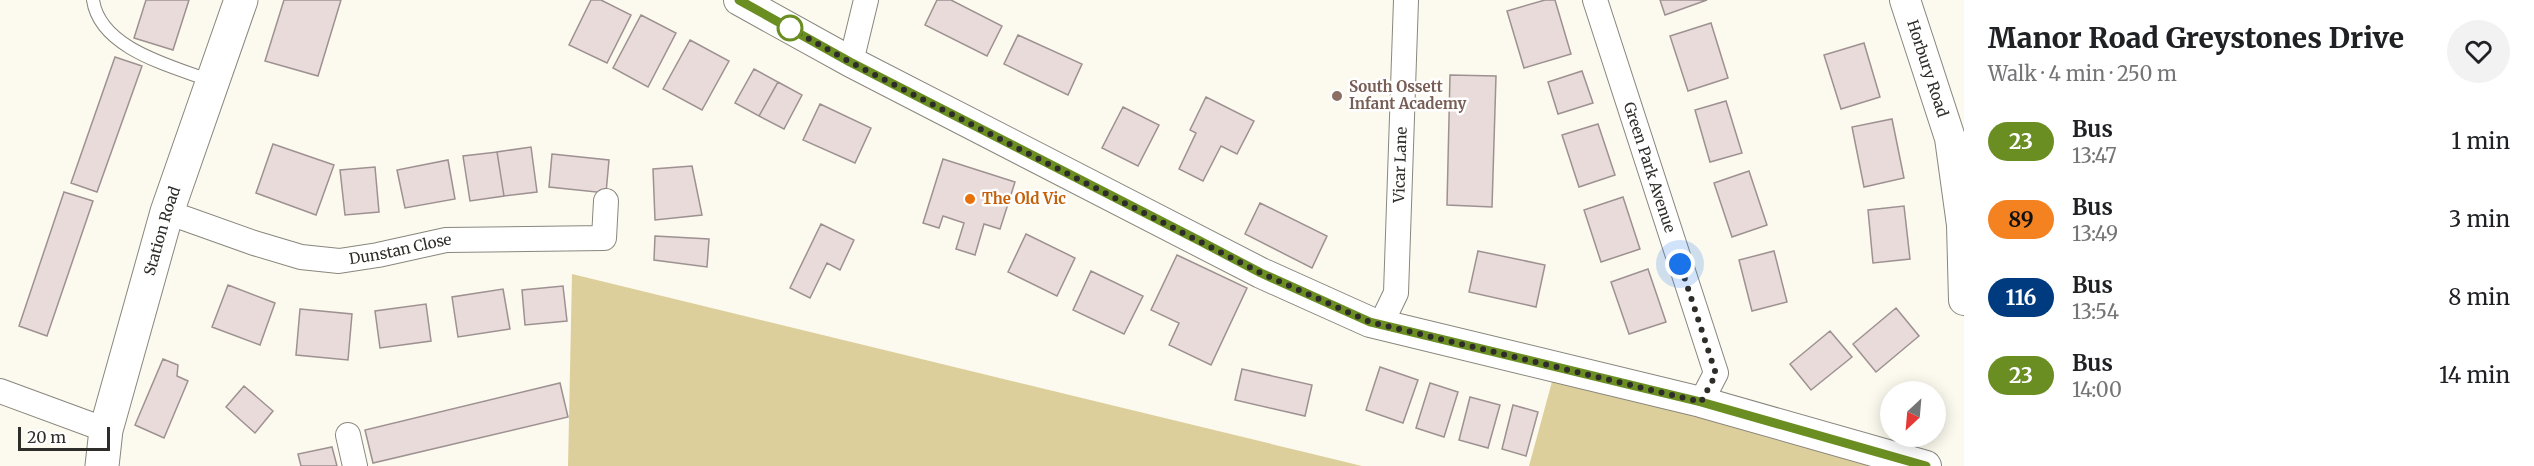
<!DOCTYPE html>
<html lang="en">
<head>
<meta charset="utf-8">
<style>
	body { margin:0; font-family:Merriweather,serif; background:#f2f2f2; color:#202124; height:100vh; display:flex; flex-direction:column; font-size:22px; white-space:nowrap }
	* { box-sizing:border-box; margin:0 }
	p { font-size:20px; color:#757577 }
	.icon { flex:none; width:33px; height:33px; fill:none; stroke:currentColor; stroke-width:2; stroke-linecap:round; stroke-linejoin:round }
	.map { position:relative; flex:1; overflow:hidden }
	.details { display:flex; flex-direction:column; background:#fff; width:570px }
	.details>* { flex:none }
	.badge { padding:0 12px; border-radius:20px; font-size:21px; line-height:39px }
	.needle { width:39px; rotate:206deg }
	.fabs { position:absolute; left:1880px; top:381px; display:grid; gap:12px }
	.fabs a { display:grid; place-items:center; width:66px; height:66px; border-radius:50%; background:#fff; box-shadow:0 3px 15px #0003; font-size:30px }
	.scale { position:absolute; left:18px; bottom:15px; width:92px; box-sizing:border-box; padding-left:6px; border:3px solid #2e2d29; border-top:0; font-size:16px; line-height:21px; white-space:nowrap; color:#2e2d29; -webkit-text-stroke:4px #fff; paint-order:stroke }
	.you { position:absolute; width:30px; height:30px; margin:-15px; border:4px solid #fff; border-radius:50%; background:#1a73e8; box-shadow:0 0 0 9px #1a73e833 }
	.map>.badge { position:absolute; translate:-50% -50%; box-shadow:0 0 0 3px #fff }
	.round { display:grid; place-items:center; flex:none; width:63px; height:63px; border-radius:32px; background:#f2f2f2 }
	.summary { display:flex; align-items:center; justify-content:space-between; height:102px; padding:0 24px }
	h1 { font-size:28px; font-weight:800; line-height:45px }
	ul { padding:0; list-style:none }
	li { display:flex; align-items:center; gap:18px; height:78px; padding:0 24px }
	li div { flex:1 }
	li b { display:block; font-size:22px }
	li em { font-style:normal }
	li .badge { min-width:66px; font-weight:700; text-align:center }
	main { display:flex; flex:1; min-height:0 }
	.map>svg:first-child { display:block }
	.green { fill:#ddcf9b }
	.building { fill:#e8dbda; stroke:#9e9191; stroke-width:1.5 }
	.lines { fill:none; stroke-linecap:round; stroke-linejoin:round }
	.service-casing { stroke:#89877d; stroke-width:14 }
	.minor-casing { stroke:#89877d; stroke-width:26 }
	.tertiary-casing { stroke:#89877d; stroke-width:32 }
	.secondary-casing { stroke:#89877d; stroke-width:35 }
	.service { stroke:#fff; stroke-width:12 }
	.minor { stroke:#fff; stroke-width:24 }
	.tertiary { stroke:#fff; stroke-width:30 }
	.secondary { stroke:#fff; stroke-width:33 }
	.line-casing { stroke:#fff; stroke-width:14 }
	.line { stroke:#6b8e23; stroke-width:9 }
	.walk { stroke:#2e2d29; stroke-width:6; stroke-dasharray:0 10.8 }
	.stop-dot { fill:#fff; stroke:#6b8e23; stroke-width:3 }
	.education-dot { fill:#8d6e63; stroke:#fff; stroke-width:2 }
	.food-dot { fill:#e8710a; stroke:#fff; stroke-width:2 }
	.labels { text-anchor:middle; stroke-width:5; stroke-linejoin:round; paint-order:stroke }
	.street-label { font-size:15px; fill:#2e2d29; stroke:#fff }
	.education-label { font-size:15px; font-weight:bold; fill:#785e54; stroke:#fff; text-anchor:start }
	.food-label { font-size:15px; font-weight:bold; fill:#c56008; stroke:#fff; text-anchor:start }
</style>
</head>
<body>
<main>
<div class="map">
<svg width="1964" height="466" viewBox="0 0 1964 466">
	<rect width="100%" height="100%" fill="#fcf9ee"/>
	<path class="green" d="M572,274l753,183 37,9h-794z
		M1556,367l370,99h-397z"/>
	<path class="building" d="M146,0h43l-16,50 -39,-12z
		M284,0h57l-23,76 -53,-15z
		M591,0h10l30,15 -24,48 -38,-18z
		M937,0h14l51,26 -15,30 -62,-31z
		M1545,0h10l16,54 -47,14 -17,-57z
		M1660,0h47l-42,15z
		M641,15l35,18 -28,54 -35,-19z
		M1711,23l17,55 -40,13 -18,-55z
		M1018,35l64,29 -14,31 -64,-31z
		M690,40l39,21 -27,49 -39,-21z
		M1864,43l16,54 -39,12 -17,-54z
		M115,57l27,9 -45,126 -26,-9z
		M754,69l24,13 -19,34 -24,-13z
		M1582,71l11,32 -35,11 -10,-32z
		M1450,75l46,1 -4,131 -45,-2z
		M778,82l24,13 -18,34 -25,-13z
		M1206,97l48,24 -17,33 -16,-8 -18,35 -24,-12 17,-36 -6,-3z
		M1726,101l16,52 -32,9 -15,-52z
		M820,104l51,24 -16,35 -52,-23z
		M1123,107l36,18 -21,41 -36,-18z
		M1892,119l12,59 -40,9 -12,-60z
		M1598,124l17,51 -36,12 -17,-52z
		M273,144l61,21 -18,50 -60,-22z
		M531,147l6,45 -33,4 -7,-44z
		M497,152l7,44 -34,5 -7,-45z
		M552,154l57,6 -3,33 -57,-6z
		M943,159l72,23 -15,47 -16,-5 -9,31 -19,-6 8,-26 -21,-7 -4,12 -16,-5z
		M448,160l7,39 -50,9 -8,-38z
		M692,166l10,49 -47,5 -2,-51z
		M375,167l4,45 -34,3 -5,-45z
		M1749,171l18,54 -35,12 -18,-54z
		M64,192l29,9 -46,135 -28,-10z
		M1623,197l17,52 -39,13 -17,-52z
		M1260,203l67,33 -15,32 -67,-34z
		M1904,206l6,53 -37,4 -5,-53z
		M821,224l33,16 -14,30 -13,-7 -17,35 -20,-10z
		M1026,234l49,24 -18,38 -49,-24z
		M655,236l54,3 -2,28 -53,-7z
		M1478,251l67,14 -9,42 -67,-15z
		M1774,251l13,51 -35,9 -13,-51z
		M1177,255l70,33 -36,77 -42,-20 10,-22 -28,-13z
		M1648,269l18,53 -37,12 -18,-52z
		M1091,271l52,25 -19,38 -51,-24z
		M228,285l47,18 -15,42 -48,-18z
		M563,286l4,35 -42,4 -3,-35z
		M503,289l7,40 -52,8 -6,-40z
		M426,304l5,37 -51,7 -5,-37z
		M1896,308l23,28 -43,36 -23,-28z
		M300,309l52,5 -4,46 -52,-5z
		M1830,331l22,26 -41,33 -21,-26z
		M163,359l15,6 -1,11 11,5 -24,57 -29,-13z
		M1380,367l38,13 -15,43 -37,-13z
		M1242,369l70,16 -7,31 -70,-16z
		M560,383l8,34 -195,46 -8,-33z
		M1430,383l28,9 -14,45 -28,-9z
		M244,386l29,25 -18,22 -29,-26z
		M1470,397l30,8 -12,43 -29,-8z
		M1513,405l25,7 -12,44 -24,-7z
		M332,447l5,19h-36l-3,-12z"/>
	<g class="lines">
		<g class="service-casing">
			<path id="service" d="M93,0c7,49 79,66 118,81"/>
		</g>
		<g class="minor-casing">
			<g id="minor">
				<path id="s1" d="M1595,0l121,373 -15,29"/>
				<path d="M851,62l15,-62"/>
				<path id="s2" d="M167,212l87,31 47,14 38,4 39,-6 68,-15 158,-2 2,-37"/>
				<path id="s3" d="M1380,326l16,-33 10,-293"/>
				<path d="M0,391l106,39"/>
				<path d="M348,435l7,31"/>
			</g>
		</g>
		<g class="tertiary-casing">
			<g id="tertiary">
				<path d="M739,0l112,62 410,211 109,49 331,80 225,64"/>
				<path id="s4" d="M1905,0l45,138 12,87 2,75"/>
			</g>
		</g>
		<g class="secondary-casing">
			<g id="secondary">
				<path id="s5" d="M102,466l4,-36 61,-218 74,-212"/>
			</g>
		</g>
		<use href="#service" class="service"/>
		<use href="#minor" class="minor"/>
		<use href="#tertiary" class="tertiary"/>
		<use href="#secondary" class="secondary"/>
	</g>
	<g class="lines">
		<g class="line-casing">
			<path id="line" d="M739,0l111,62 350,179 61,32 109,49 331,80 225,64"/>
		</g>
		<use href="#line" class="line"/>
		<path class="walk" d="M790,28l60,34 411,211 109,49 331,80 15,-28 -36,-110"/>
	</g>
	<circle class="stop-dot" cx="790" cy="28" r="12"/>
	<circle class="education-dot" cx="1337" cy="96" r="6"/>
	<circle class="food-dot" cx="970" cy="199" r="6"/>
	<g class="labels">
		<g class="street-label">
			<text dy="5" stroke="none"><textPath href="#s4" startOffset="72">Horbury Road</textPath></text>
			<text dy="5" stroke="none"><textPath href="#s3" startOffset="165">Vicar Lane</textPath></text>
			<text dy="5" stroke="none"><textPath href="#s1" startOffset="176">Green Park Avenue</textPath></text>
			<text dy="5" stroke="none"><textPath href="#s5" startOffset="243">Station Road</textPath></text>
			<text dy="5" stroke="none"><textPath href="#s2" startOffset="242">Dunstan Close</textPath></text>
		</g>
		<g class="education-label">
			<text x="1349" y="92">South Ossett<tspan x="1349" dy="17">Infant Academy</tspan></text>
		</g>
		<g class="food-label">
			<text x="982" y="204">The Old Vic</text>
		</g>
	</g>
</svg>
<div class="fabs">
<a><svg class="needle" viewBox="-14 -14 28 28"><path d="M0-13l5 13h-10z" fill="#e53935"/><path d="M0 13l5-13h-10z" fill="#757577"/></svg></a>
</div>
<div class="scale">20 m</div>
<div class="you" style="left:1680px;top:264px"></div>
</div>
<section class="details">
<div class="summary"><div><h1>Manor Road Greystones Drive</h1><p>Walk · 4 min · 250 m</p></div><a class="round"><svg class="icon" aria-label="heart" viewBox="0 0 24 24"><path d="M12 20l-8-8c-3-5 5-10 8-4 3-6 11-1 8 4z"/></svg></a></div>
<ul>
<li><span class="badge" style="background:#6b8e23;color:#fff">23</span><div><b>Bus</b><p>13:47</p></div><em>1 min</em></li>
<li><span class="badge" style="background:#f58220;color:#111">89</span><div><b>Bus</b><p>13:49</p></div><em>3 min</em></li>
<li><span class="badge" style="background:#003b80;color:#fff">116</span><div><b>Bus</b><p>13:54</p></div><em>8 min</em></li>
<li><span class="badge" style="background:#6b8e23;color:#fff">23</span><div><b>Bus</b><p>14:00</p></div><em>14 min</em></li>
</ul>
</section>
</main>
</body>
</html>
